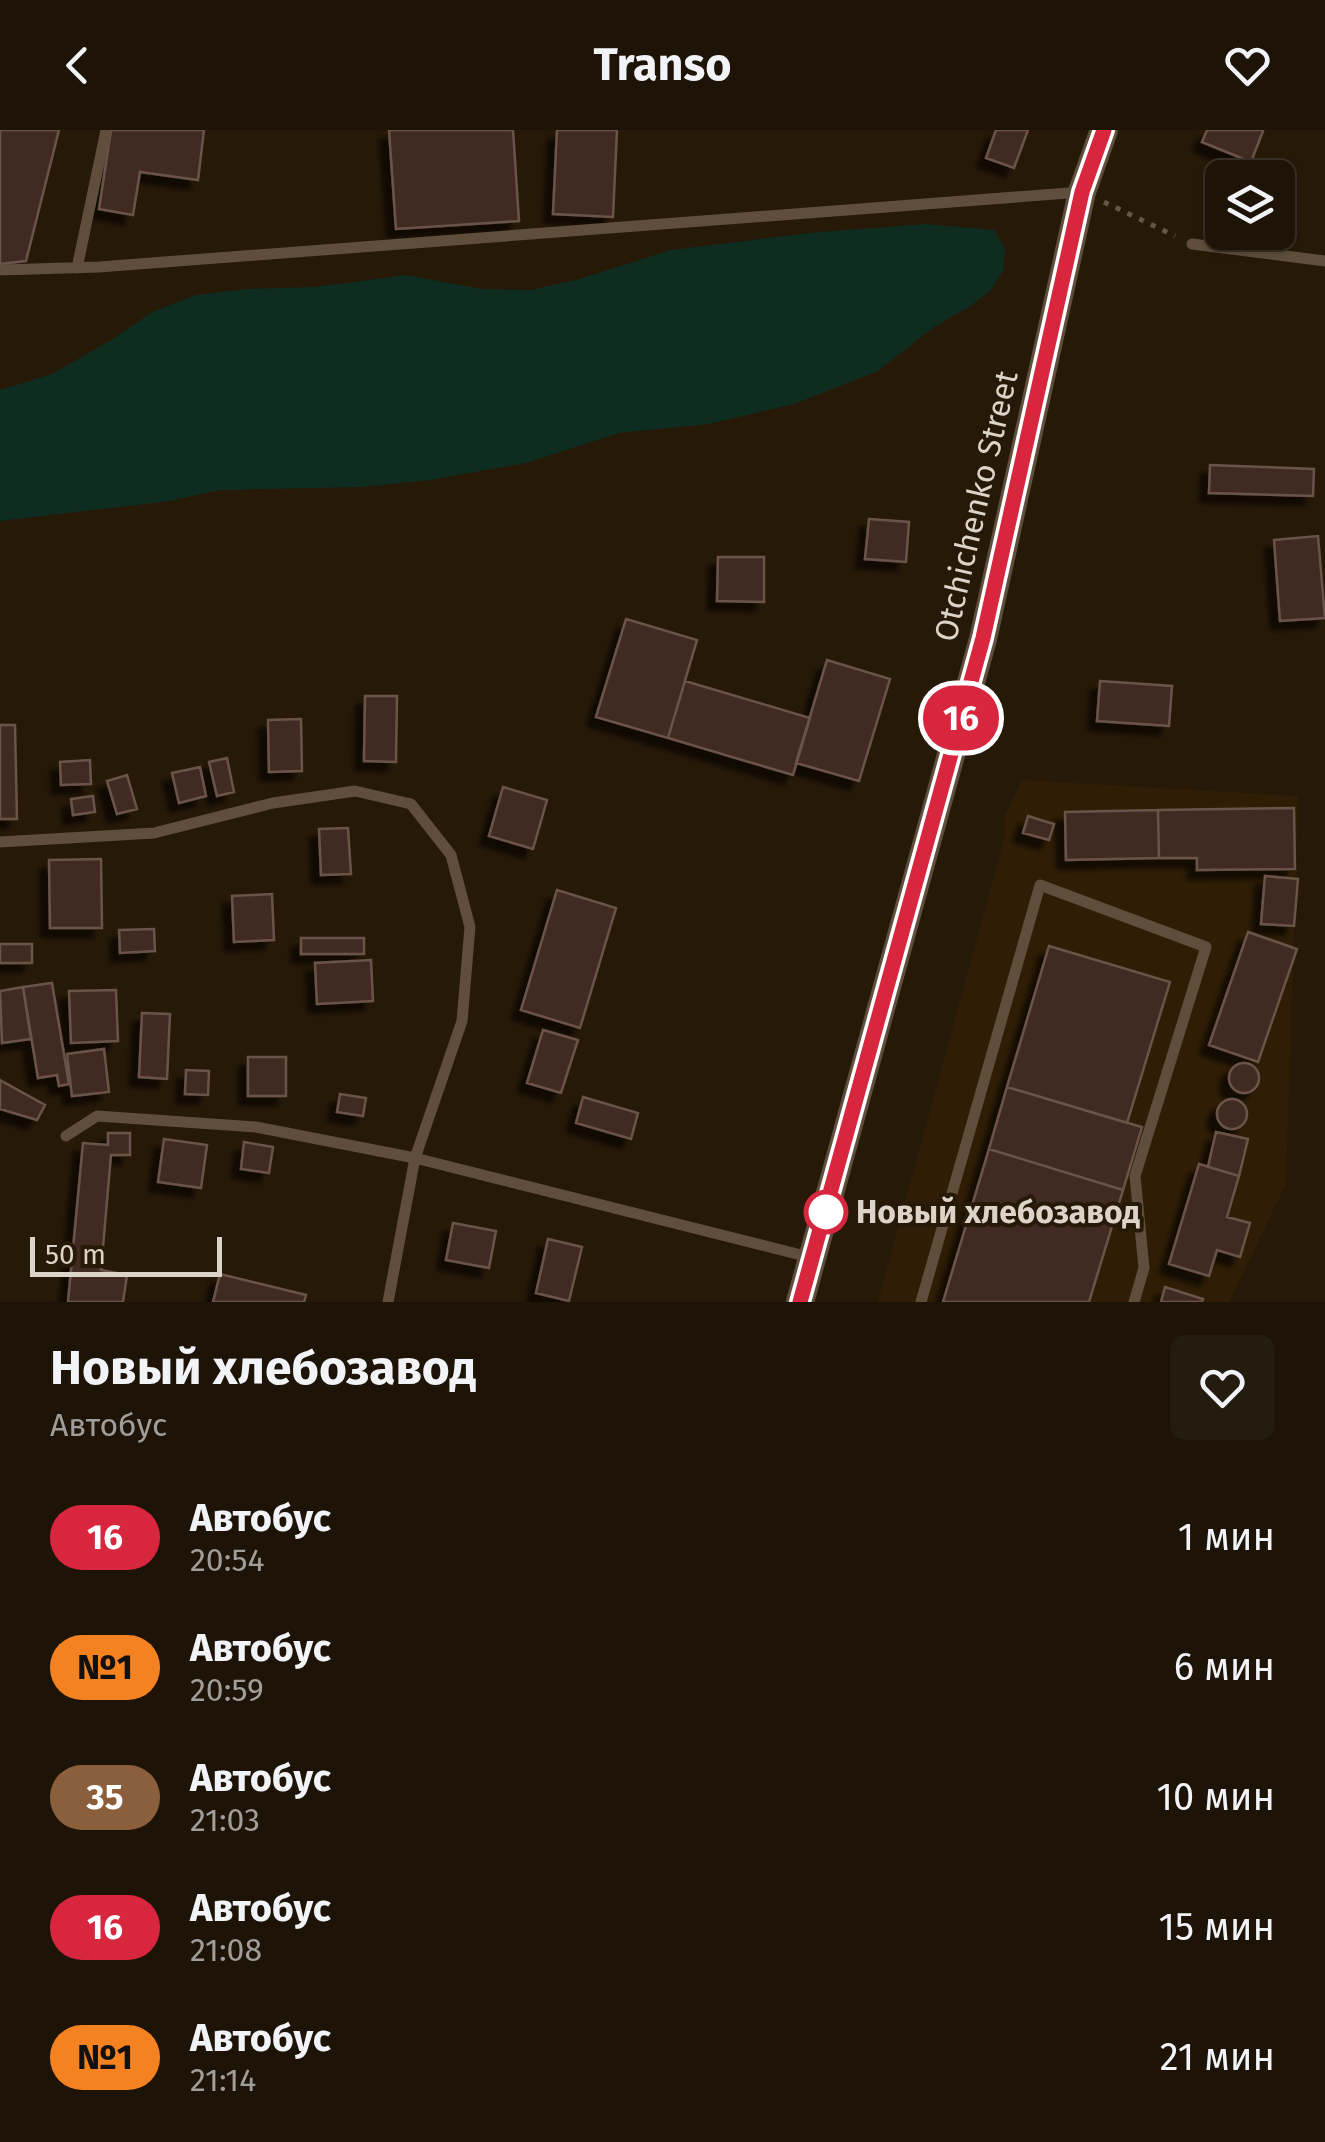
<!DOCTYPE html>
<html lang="ru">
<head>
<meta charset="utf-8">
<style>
	body { margin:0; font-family:"Fira Sans",sans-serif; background:#251c10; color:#f1f3f6; height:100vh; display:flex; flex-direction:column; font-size:38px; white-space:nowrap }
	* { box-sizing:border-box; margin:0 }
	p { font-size:32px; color:#a09e9b }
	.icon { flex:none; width:55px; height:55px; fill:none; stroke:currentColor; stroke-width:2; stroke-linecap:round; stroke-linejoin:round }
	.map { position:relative; height:1172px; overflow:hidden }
	.details { display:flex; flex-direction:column; background:#1d1306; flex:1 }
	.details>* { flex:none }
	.badge { padding:0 20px; border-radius:32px; font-size:35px; line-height:65px }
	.tools { position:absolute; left:1205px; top:30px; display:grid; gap:20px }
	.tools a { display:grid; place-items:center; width:90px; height:90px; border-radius:15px; background:#1d1306; box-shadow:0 2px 8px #0004,0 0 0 2px #3b3228; font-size:50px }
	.scale { position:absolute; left:30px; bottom:25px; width:192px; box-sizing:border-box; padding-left:10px; border:5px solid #ddd4c9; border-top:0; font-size:28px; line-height:35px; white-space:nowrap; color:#ddd4c9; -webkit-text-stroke:8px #271908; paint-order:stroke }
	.map>.badge { position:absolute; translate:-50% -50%; box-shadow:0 0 0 5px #fff }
	.round { display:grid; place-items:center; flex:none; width:105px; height:105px; border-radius:15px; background:#251c10 }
	.head { display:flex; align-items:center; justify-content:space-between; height:170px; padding:0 50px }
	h1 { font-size:48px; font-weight:700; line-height:75px }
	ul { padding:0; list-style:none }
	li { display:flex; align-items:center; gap:30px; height:130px; padding:0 50px }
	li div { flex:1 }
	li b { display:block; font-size:38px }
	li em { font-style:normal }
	li .badge { min-width:110px; font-weight:700; text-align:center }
	header { display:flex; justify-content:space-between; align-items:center; height:130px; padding:0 50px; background:#1d1306; font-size:45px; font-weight:700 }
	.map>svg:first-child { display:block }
	.built { fill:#2f1d05 }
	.green { fill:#0f2c20 }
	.building { fill:#412b22; stroke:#6b5349; stroke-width:2.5; filter:url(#shadow) }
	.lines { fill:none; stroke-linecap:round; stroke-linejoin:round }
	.path { stroke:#645748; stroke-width:5; stroke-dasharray:5 8; stroke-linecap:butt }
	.service { stroke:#5e4e3b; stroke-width:11 }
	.tertiary { stroke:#5e4e3b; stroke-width:28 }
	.line-casing { stroke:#fff; stroke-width:22 }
	.line { stroke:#d7263d; stroke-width:15 }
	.stop-dot { fill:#fff; stroke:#d7263d; stroke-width:5 }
	.labels { text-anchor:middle; stroke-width:8; stroke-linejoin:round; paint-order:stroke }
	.street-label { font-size:32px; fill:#ddd4c9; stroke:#271908 }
	.stop-label { font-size:32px; font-weight:bold; fill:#ddd4c9; stroke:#271908; text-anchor:start }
</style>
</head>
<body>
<header><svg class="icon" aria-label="back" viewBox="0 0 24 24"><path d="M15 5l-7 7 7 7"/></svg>Transo<svg class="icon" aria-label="heart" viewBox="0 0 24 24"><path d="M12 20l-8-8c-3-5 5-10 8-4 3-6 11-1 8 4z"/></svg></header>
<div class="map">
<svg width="1325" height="1172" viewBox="0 0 1325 1172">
	<defs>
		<filter id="shadow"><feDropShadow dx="-9" dy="9" stdDeviation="2.5" flood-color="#0009"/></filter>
	</defs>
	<rect width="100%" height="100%" fill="#271908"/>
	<path class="built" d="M1022,650l276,16 -12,388 -57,118h-351l127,-466v-21z"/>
	<path class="green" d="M925,94l69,6 11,19 -2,22 -12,19 -19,15 -38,22 -56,44 -84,33 -85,20 -90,9 -93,30 -95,17 -69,7 -143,3 -48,11 -171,20v-131l52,-16 61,-35 39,-27 44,-17 50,-6 69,-2 91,-12 76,14 49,1 45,-10 95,-30 137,-17z"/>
	<path class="building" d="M0,0h59l-33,131 -26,3z
		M111,0h93l-6,50 -58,-8 -7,43 -34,-6z
		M389,0h124l6,91 -123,8z
		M557,0h60l-4,87 -60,-3z
		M996,0h32l-14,38 -28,-10z
		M1207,0h54l2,1 -12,31 -49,-20z
		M1210,335l104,4 -1,27 -104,-3z
		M869,389l40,3 -3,40 -41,-3z
		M1318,406l7,82 -45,3 -6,-81z
		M718,427h46v45l-47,-1z
		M626,489l71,21 -29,98 -72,-21z
		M827,530l63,19 -31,102 -63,-18z
		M685,551l125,37 -17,57 -125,-37z
		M1100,551l72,5 -3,40 -72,-5z
		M365,566h32l-1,66 -32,-1z
		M301,589l1,52 -33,1 -1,-52z
		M0,595h15l2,94h-17z
		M227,628l7,34 -17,4 -8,-34z
		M90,630l1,24 -30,1 -1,-23z
		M200,637l6,29 -27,7 -7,-30z
		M127,645l10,34 -20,5 -10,-33z
		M503,657l44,13 -14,49 -44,-13z
		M93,666l2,16 -22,3 -2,-16z
		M1294,678l1,61 -98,1v-12h-38l-1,-48z
		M1158,680l1,48 -93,2 -1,-48z
		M1028,686l26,8 -5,16 -26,-7z
		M348,698l3,46 -30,1 -2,-46z
		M101,729l1,69h-52l-1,-68z
		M1265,746l33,3 -4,47 -33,-2z
		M557,760l59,18 -36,120 -59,-18z
		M272,764l2,46 -40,2 -2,-46z
		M154,799l1,22 -35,2 -1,-23z
		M1248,802l49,17 -39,113 -49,-17z
		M301,808h63v16h-63z
		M0,814h32v19h-32z
		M1049,816l121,36 -43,141 -120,-36z
		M371,830l2,41 -56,3 -2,-41z
		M52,853l17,101 -10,2 -2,-11 -19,3 -15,-91z
		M23,857l8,52 -29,4 -2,-52z
		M116,860l2,51 -47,2 -2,-52z
		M142,883l28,1 -3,65 -28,-2z
		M543,900l35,10 -17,53 -34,-10z
		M104,919l5,43 -37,4 -5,-42z
		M248,927h38v39h-38z
		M1229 948a15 15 0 1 1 30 0a15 15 0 1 1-30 0Z
		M186,940l23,1 -1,24 -23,-1z
		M0,950l45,25 -8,15 -37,-11z
		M1007,957l135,40 -19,63 -134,-41z
		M340,964l26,4 -3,18 -26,-4z
		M583,967l55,16 -7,26 -55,-16z
		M1217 984a15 15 0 1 1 30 0a15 15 0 1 1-30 0Z
		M1216,1002l32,7 -9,37 -31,-9z
		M108,1003h22v22h-19l-10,115 26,5 -4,27h-55l15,-159 25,2z
		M164,1009l43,6 -6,43 -43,-6z
		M244,1012l29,5 -4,26 -28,-4z
		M989,1019l134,41 -34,112h-146z
		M1199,1034l40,12 -12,41 23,6 -10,34 -23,-7 -8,26 -40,-12z
		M453,1093l43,8 -7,37 -43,-8z
		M548,1109l34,8 -13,54 -33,-8z
		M220,1144l86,21 -2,7h-91z
		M1165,1157l38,12 -1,3h-41z"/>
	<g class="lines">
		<path class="path" d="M1104,72l71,34"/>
		<path class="service" d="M1192,114l133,17
			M77,138l29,-138
			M0,140l99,-3 983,-75
			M0,712l154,-9 119,-30 82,-12 56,13 40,51 19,72 -8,94 -47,137 398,100
			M66,1006l31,-20 159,11 159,31 -27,144
			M921,1172l119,-417 166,62 -71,229 9,92 -10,34"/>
		<path class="tertiary" d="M800,1172l183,-663 99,-447 22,-62"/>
	</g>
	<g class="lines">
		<g class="line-casing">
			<path id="line" d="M800,1172l183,-664 99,-446 22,-62"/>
		</g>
		<use href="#line" class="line"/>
	</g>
	<circle class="stop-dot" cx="826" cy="1082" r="20"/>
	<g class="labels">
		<g class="street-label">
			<text transform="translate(976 376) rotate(-77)" y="11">Otchichenko Street</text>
		</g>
		<g class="stop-label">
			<text x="856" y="1093">Новый хлебозавод</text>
		</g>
	</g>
</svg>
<div class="tools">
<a><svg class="icon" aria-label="layers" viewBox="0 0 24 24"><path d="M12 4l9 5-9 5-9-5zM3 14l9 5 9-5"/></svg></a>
</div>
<div class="scale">50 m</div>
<b class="badge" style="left:961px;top:588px;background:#d7263d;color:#fff">16</b>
</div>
<section class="details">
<div class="head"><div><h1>Новый хлебозавод</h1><p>Автобус</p></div><a class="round"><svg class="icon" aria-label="heart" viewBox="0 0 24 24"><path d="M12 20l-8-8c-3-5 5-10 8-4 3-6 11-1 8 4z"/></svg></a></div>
<ul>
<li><span class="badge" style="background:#d7263d;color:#fff">16</span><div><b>Автобус</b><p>20:54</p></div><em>1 мин</em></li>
<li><span class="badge" style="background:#f58220;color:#111">№1</span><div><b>Автобус</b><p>20:59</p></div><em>6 мин</em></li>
<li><span class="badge" style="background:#8b5e3c;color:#fff">35</span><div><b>Автобус</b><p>21:03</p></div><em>10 мин</em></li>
<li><span class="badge" style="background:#d7263d;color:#fff">16</span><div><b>Автобус</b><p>21:08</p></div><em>15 мин</em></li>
<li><span class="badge" style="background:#f58220;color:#111">№1</span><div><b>Автобус</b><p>21:14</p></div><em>21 мин</em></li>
</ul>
</section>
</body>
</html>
